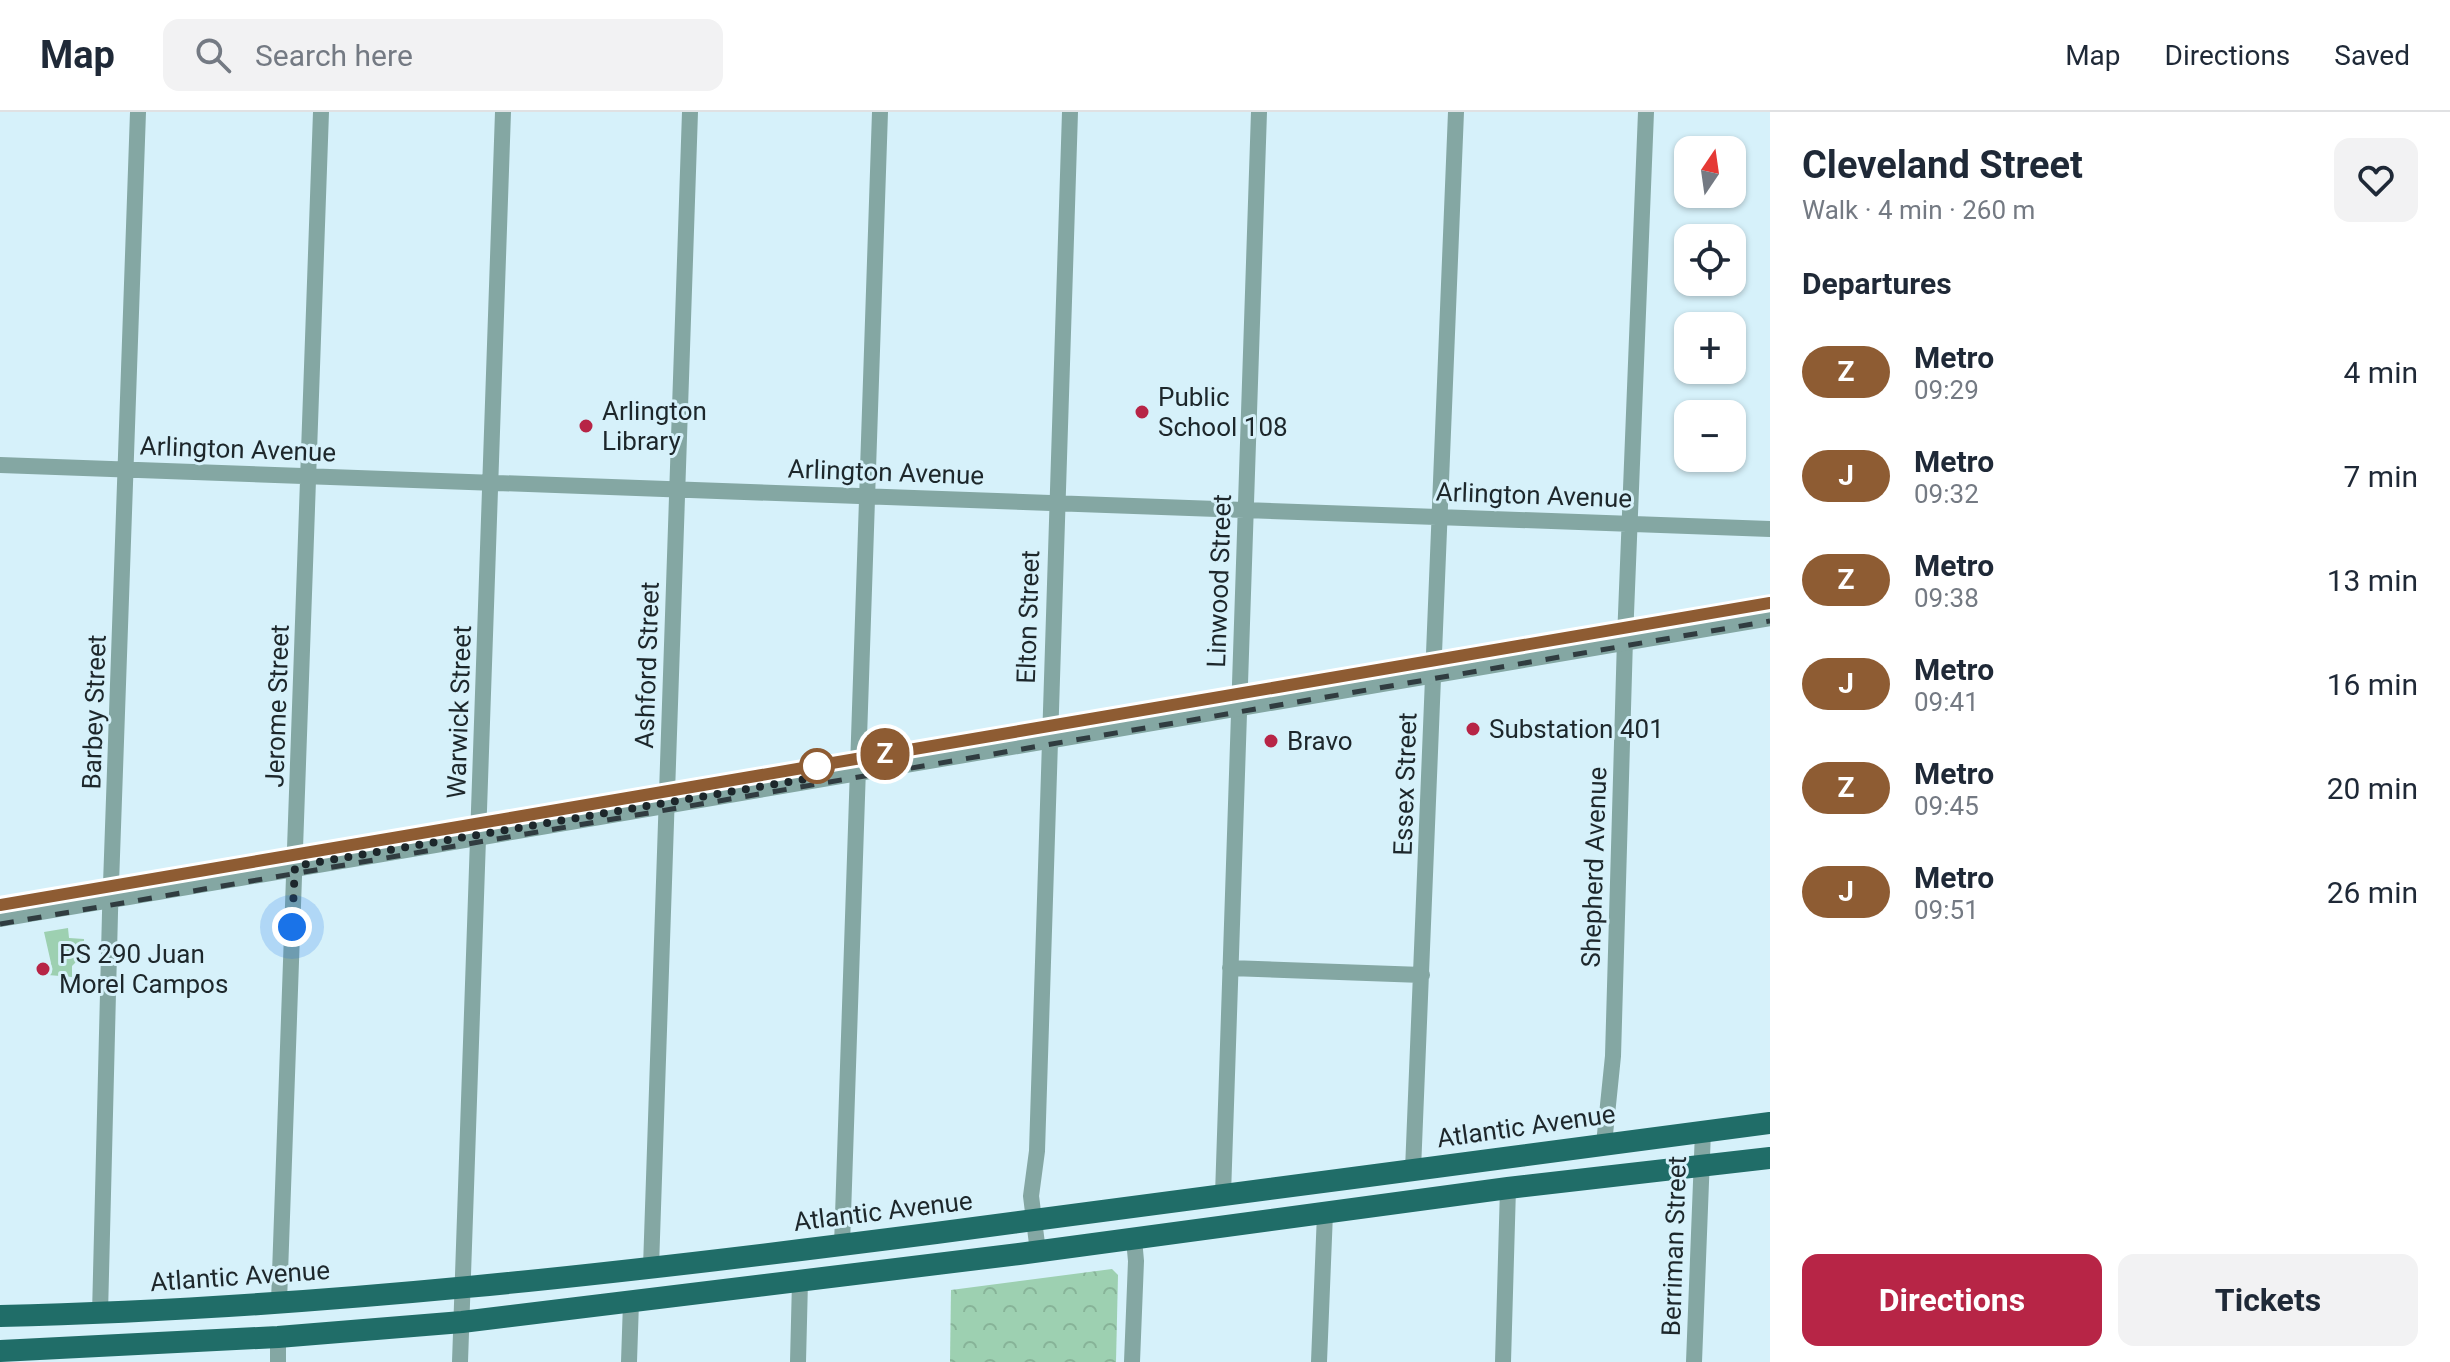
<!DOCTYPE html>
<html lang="en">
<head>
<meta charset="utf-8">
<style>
	body { margin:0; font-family:Roboto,sans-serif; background:#f2f2f3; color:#1f2937; height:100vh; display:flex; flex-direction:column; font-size:30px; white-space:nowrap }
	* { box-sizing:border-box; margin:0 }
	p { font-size:26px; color:#747a83 }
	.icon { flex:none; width:44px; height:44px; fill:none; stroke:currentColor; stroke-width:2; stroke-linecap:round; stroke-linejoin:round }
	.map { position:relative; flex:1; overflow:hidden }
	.details { display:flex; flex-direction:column; background:#fff; width:680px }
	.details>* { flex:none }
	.badge { padding:0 16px; border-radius:26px; font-size:28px; line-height:52px }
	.needle { width:52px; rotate:13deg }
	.controls { position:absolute; left:1674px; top:24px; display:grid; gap:16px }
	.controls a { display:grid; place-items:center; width:72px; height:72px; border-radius:16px; background:#fff; box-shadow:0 2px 6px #0004; font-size:40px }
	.you { position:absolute; width:40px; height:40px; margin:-20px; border:6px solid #fff; border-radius:50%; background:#1a73e8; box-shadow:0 0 0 12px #1a73e833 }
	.map>.badge { position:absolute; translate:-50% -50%; box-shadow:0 0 0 4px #fff }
	h2 { padding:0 32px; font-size:30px; line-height:72px }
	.round { display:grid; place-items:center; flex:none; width:84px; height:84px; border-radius:16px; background:#f2f2f3 }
	.headline { display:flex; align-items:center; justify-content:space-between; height:136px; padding:0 32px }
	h1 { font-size:38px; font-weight:700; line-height:60px }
	.button { display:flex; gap:16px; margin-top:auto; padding:16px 32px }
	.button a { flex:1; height:92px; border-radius:16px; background:#b72546; color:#fff; font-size:32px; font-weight:700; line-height:92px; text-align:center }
	.button a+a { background:#f2f2f3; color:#1f2937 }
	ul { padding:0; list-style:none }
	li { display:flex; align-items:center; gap:24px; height:104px; padding:0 32px }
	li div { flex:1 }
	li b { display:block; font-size:30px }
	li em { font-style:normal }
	li .badge { min-width:88px; font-weight:700; text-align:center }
	header { display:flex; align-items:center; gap:48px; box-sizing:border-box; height:112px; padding:0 40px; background:#fff; border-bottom:2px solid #e0e1e3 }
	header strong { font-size:38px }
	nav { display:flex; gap:44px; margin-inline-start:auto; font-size:28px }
	.search { width:560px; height:72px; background:#f2f2f3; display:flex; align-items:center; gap:20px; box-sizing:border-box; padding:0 28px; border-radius:16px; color:#747a83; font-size:30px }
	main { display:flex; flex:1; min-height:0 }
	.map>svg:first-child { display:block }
	.park { fill:url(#park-crowns) }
	.pitch { fill:#9dd0b1 }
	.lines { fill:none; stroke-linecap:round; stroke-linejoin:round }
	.minor { stroke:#84a7a3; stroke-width:16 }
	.tertiary { stroke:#84a7a3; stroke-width:22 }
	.primary { stroke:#206d68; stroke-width:22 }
	.rail { stroke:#303c40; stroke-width:5; stroke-dasharray:14 14; stroke-linecap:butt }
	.line-casing { stroke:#fff; stroke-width:18 }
	.line { stroke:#8e5c33; stroke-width:12 }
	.walk { stroke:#1d272b; stroke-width:8; stroke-dasharray:0 14.4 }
	.poi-dot { fill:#b72546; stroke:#d6f1fa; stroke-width:3 }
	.stop-dot { fill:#fff; stroke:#8e5c33; stroke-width:4 }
	.labels { text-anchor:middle; stroke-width:6; stroke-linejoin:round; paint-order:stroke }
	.poi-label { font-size:26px; fill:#1d272b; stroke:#d6f1fa; text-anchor:start }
	.street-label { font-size:26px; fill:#1d272b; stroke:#d6f1fa }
</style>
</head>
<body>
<header>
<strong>Map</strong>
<div class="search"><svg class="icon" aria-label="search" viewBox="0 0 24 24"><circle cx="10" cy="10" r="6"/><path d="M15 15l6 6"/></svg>Search here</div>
<nav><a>Map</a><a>Directions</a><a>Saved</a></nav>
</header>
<main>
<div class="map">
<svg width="1770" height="1250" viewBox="0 0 1770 1250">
	<defs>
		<pattern id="park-crowns" width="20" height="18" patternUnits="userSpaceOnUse" patternTransform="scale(2)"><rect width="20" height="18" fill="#9dd0b1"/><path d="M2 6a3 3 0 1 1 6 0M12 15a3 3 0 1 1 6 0" fill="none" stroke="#87b398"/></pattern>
	</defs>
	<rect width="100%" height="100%" fill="#d6f1fa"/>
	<path class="park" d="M1112,1157l6,6 -2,87h-166l1,-72z"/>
	<path class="pitch" d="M68,816l1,10 15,1 -1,24 -7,-1 -4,4v11l-24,-2 3,-12 -7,-31z"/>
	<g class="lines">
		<path class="minor" d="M0,353l1770,64
			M1230,856l192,7
			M1604,1032l9,-88 12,-417 21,-527
			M1413,1058l43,-1058
			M1223,1083l36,-1083
			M842,1133l38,-1133
			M1038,1140l-7,-56 6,-45 33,-1039
			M651,1155l39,-1155
			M279,1190l42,-1190
			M100,1202l10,-401 28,-801
			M278,1250v-25
			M460,1250l43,-1250
			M629,1250l2,-60
			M798,1250l2,-81
			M1132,1250l4,-101 -2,-22
			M1319,1250l6,-149
			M1503,1250l5,-174
			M1694,1250l9,-231"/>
		<path class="tertiary" d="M0,804l1770,-301"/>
		<path class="primary" d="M0,1204c313,-7 625,-43 936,-83 278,-36 556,-74 834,-110
			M0,1239l278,-14 184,-15 557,-68 489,-66 262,-30"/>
		<path class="rail" d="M0,793l1770,-302
			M0,812l1770,-303"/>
	</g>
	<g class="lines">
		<g class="line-casing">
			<path id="line" d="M0,793l1770,-302"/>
		</g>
		<use href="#line" class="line"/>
		<path class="walk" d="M292,815l3,-61 534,-91 -12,-9"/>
	</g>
	<g class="poi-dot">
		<circle cx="1142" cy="300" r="8"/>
		<circle cx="586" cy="314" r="8"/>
		<circle cx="1473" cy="617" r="8"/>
		<circle cx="1271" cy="629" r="8"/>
		<circle cx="43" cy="857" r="8"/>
	</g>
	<circle class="stop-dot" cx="817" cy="654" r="16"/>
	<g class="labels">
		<g class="poi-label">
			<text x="1158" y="294">Public<tspan x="1158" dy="30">School 108</tspan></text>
			<text x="602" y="308">Arlington<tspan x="602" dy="30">Library</tspan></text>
			<text x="1489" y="626">Substation 401</text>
			<text x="1287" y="638">Bravo</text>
			<text x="59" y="851">PS 290 Juan<tspan x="59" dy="30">Morel Campos</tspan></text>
		</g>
		<g class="street-label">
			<text transform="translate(238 337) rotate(2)" y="9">Arlington Avenue</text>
			<text transform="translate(886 360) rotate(2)" y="9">Arlington Avenue</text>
			<text transform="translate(1534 383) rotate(2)" y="9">Arlington Avenue</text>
			<text transform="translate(1219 469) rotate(-88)" y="9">Linwood Street</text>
			<text transform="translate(1028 505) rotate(-88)" y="9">Elton Street</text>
			<text transform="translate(647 553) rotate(-88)" y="9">Ashford Street</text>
			<text transform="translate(277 594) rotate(-88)" y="9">Jerome Street</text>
			<text transform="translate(94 600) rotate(-88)" y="9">Barbey Street</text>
			<text transform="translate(459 600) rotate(-88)" y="9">Warwick Street</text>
			<text transform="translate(1405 672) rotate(-88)" y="9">Essex Street</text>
			<text transform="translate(1594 755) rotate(-88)" y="9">Shepherd Avenue</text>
			<text transform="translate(1526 1014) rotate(-8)" y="9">Atlantic Avenue</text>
			<text transform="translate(883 1099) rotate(-7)" y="9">Atlantic Avenue</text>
			<text transform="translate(1674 1134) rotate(-88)" y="9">Berriman Street</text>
			<text transform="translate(240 1164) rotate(-4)" y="9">Atlantic Avenue</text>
		</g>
	</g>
</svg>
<div class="controls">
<a><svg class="needle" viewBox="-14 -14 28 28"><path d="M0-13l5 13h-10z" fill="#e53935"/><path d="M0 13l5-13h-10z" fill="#747a83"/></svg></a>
<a><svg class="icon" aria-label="locate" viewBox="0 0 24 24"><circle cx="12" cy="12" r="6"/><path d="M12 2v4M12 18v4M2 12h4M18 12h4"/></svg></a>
<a>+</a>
<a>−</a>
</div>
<div class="you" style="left:292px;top:815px"></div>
<b class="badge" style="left:885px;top:642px;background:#8e5c33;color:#fff">Z</b>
</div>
<section class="details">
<div class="headline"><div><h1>Cleveland Street</h1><p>Walk · 4 min · 260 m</p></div><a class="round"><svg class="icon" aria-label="heart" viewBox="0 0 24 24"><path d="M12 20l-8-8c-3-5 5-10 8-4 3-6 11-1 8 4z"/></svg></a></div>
<h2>Departures</h2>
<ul>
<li><span class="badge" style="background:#8e5c33;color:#fff">Z</span><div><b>Metro</b><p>09:29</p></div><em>4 min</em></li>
<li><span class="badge" style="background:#8e5c33;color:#fff">J</span><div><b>Metro</b><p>09:32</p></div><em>7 min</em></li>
<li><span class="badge" style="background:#8e5c33;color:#fff">Z</span><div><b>Metro</b><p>09:38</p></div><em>13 min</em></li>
<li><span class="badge" style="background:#8e5c33;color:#fff">J</span><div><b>Metro</b><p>09:41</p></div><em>16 min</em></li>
<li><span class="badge" style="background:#8e5c33;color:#fff">Z</span><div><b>Metro</b><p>09:45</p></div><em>20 min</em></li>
<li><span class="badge" style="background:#8e5c33;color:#fff">J</span><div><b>Metro</b><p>09:51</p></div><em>26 min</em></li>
</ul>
<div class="button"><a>Directions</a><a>Tickets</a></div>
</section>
</main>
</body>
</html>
